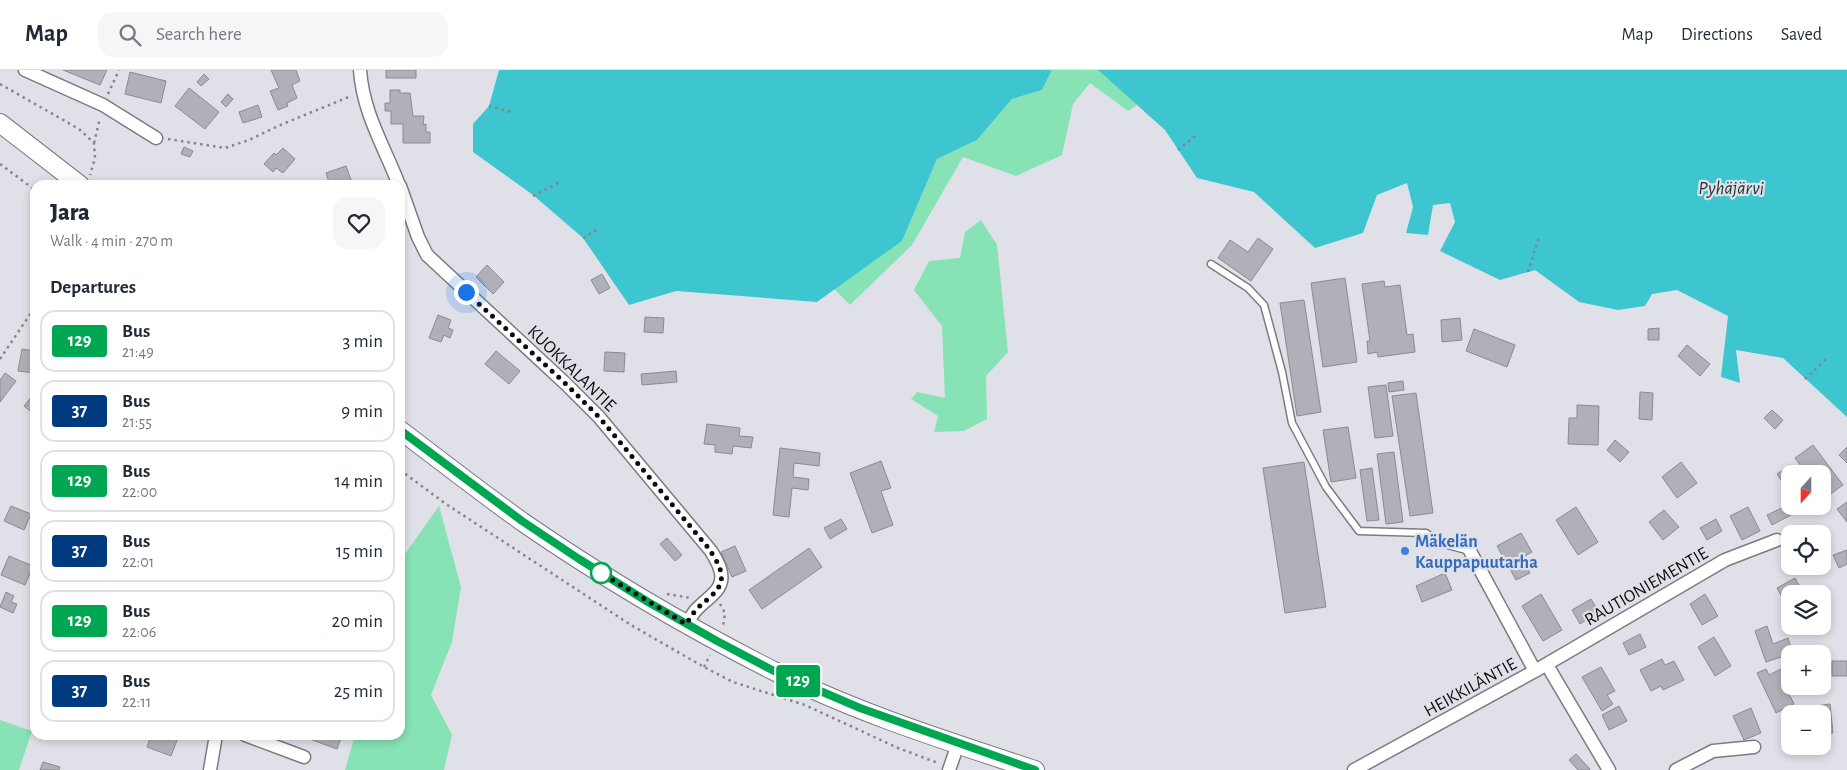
<!DOCTYPE html>
<html lang="en">
<head>
<meta charset="utf-8">
<style>
	body { margin:0; font-family:"Alegreya Sans",sans-serif; background:#f6f6f7; color:#1f2937; height:100vh; display:flex; flex-direction:column; font-size:19px; white-space:nowrap }
	* { box-sizing:border-box; margin:0 }
	p { font-size:16px; color:#747a83 }
	.icon { flex:none; width:28px; height:28px; fill:none; stroke:currentColor; stroke-width:2; stroke-linecap:round; stroke-linejoin:round }
	.map { position:relative; flex:1; overflow:hidden }
	.sheet { position:absolute; left:30px; top:110px; width:375px; height:560px; display:flex; flex-direction:column; background:#fff; border-radius:15px; box-shadow:0 2px 8px #0003 }
	.sheet>* { flex:none }
	.badge { padding:0 10px; border-radius:4px; font-size:18px; line-height:32px }
	.needle { width:32px; rotate:201deg }
	.fabs { position:absolute; left:1781px; top:395px; display:grid; gap:10px }
	.fabs a { display:grid; place-items:center; width:50px; height:50px; border-radius:10px; background:#fff; box-shadow:0 2px 8px #0003; font-size:25px }
	.you { position:absolute; width:25px; height:25px; margin:-12px; border:4px solid #fff; border-radius:50%; background:#1a73e8; box-shadow:0 0 0 8px #1a73e833 }
	.map>.badge { position:absolute; translate:-50% -50%; box-shadow:0 0 0 2px #fff }
	h2 { padding:0 20px; font-size:19px; line-height:45px }
	.round { display:grid; place-items:center; flex:none; width:52px; height:52px; border-radius:15px; background:#f6f6f7 }
	.overview { display:flex; align-items:center; justify-content:space-between; height:85px; padding:0 20px }
	h1 { font-size:24px; font-weight:800; line-height:38px }
	ul { padding:0; list-style:none }
	li { display:flex; align-items:center; gap:15px; height:62px; margin:0 10px 8px; padding:0 10px; border:2px solid #e0e1e3; border-radius:15px }
	li div { flex:1 }
	li b { display:block; font-size:19px }
	li em { font-style:normal }
	li .badge { min-width:55px; font-weight:700; text-align:center }
	header { display:flex; align-items:center; gap:30px; box-sizing:border-box; height:70px; padding:0 25px; background:#fff; border-bottom:1px solid #e0e1e3 }
	header strong { font-size:24px }
	nav { display:flex; gap:28px; margin-inline-start:auto; font-size:18px }
	.search { width:350px; height:45px; background:#f6f6f7; display:flex; align-items:center; gap:12px; box-sizing:border-box; padding:0 18px; border-radius:15px; color:#747a83; font-size:19px }
	.map>svg:first-child { display:block }
	.green { fill:#87e2b5 }
	.water { fill:#3dc6d0 }
	.building { fill:#b0b1b8; stroke:#8a8a91 }
	.lines { fill:none; stroke-linecap:round; stroke-linejoin:round }
	.lane-casing { stroke:#7b7b82; stroke-width:9 }
	.street-casing { stroke:#7b7b82; stroke-width:15 }
	.secondary-casing { stroke:#7b7b82; stroke-width:20 }
	.path { stroke:#85868a; stroke-width:2.5; stroke-dasharray:2.5 4; stroke-linecap:butt }
	.lane { stroke:#fff; stroke-width:6 }
	.street { stroke:#fff; stroke-width:12 }
	.secondary { stroke:#fff; stroke-width:18 }
	.line-casing { stroke:#fff; stroke-width:11 }
	.line { stroke:#00a651; stroke-width:8 }
	.walk { stroke:#0b0c0e; stroke-width:5; stroke-dasharray:0 9 }
	.shop-dot { fill:#3f7fe0; stroke:#e0e1e8; stroke-width:2 }
	.stop-dot { fill:#fff; stroke:#00a651; stroke-width:2.5 }
	.labels { text-anchor:middle; stroke-width:4.5; stroke-linejoin:round; paint-order:stroke }
	.street-label { font-size:18px; fill:#0b0c0e; stroke:#e0e1e8 }
	.shop-label { font-size:18px; font-weight:bold; fill:#366cbe; stroke:#e0e1e8; text-anchor:start }
	.water-label { font-size:19px; font-style:italic; fill:#1d3436; stroke:#e0e1e8 }
</style>
</head>
<body>
<header>
<strong>Map</strong>
<div class="search"><svg class="icon" aria-label="search" viewBox="0 0 24 24"><circle cx="10" cy="10" r="6"/><path d="M15 15l6 6"/></svg>Search here</div>
<nav><a>Map</a><a>Directions</a><a>Saved</a></nav>
</header>
<div class="map">
<svg width="1847" height="700" viewBox="0 0 1847 700">
	<rect width="100%" height="100%" fill="#e0e1e8"/>
	<path class="green" d="M1052,0h46l39,35 -9,6 -38,-28 -17,21 -11,51 -46,21 -53,-19 -51,88 -62,60 -16,-16 68,-48 35,-82 40,-19 35,-41 30,-9z
		M981,150l16,25 11,107 -22,24 1,43 -23,12 -30,1 4,-16 -27,-17 6,-7 28,6 -3,-72 -28,-36 15,-29 31,-3 5,-26z
		M439,436l22,81 -9,55 -21,53 21,40 -8,35h-99l10,-35h45v-162l5,-19z
		M0,650l32,11 -13,39h-19z"/>
	<path class="water" d="M499,0h553l-10,20 -30,9 -35,41 -40,19 -35,82 -85,61 -141,-11 -47,14 -46,-67 -50,-43 -60,-43v-28l16,-18z
		M1098,0h749v347l-64,-59 -47,-8 4,33 -19,-6 7,-61 -51,-26 -25,4 -7,12 -27,4 -39,-8 -44,-32 -35,10 -60,-29 15,-29 -5,-19 -17,2 -5,30 -22,-2 7,-26 -6,-24 -30,12 -14,38 -48,15 -61,-56 -57,-14 -32,-48z"/>
	<path class="building" d="M63,0h44l-7,15z
		M271,0h25l4,11 -8,4 5,13 -10,5 1,3 -10,4 -8,-19 9,-3z
		M386,0h30v8h-30z
		M130,2l36,9 -5,22 -36,-9z
		M204,4l5,5 -8,7 -4,-4z
		M189,18l30,24 -14,17 -30,-23z
		M390,20h10v3h10l3,23h11l-1,9 3,-1v8h4v11h-27v-19h-12v-13h-6v-8h5z
		M228,24l5,5 -7,8 -5,-5z
		M258,35l4,12 -19,6 -4,-11z
		M184,77l9,4 -3,6 -9,-3z
		M283,78l12,11 -12,14 -7,-5 -3,4 -9,-8 10,-11 2,2z
		M346,96l7,19h-23l-4,-12z
		M1258,168l15,11 -22,32 -33,-23 12,-18 18,12z
		M487,195l17,17 -11,12 -17,-17z
		M602,204l8,14 -11,6 -8,-14z
		M1345,208l12,84 -34,5 -12,-84z
		M1384,211l1,6 15,-2 7,50 6,-1 2,18 -37,5 -1,-5 -9,2 -1,-13h3l-8,-57z
		M1304,230l17,112 -24,4 -17,-113z
		M438,245l13,5 -3,8 5,2 -3,8 -6,-3 -3,7 -12,-4z
		M645,247l19,1 -1,15 -19,-1z
		M1460,248l2,22 -20,2 -1,-22z
		M1659,258v12h-11v-11z
		M1474,259l41,16 -8,22 -41,-16z
		M1687,275l23,19 -10,12 -22,-20z
		M22,279l13,2v22l-17,-2z
		M496,281l24,20 -11,13 -24,-20z
		M605,282l20,1 -1,19 -20,-1z
		M676,301l1,11 -35,3 -1,-11z
		M5,303l11,8 -16,21v-22z
		M1403,311l1,9 -15,2 -1,-9z
		M1386,315l7,51 -18,2 -7,-51z
		M1640,322l13,1 -1,27 -13,-1z
		M1416,323l17,120 -23,3 -18,-120z
		M32,326l3,2v17l-11,-9z
		M1577,335l22,1 -1,39 -30,-1 1,-26h8z
		M1772,340l11,10 -8,9 -11,-11z
		M707,354l33,4 -1,8 14,1 -2,11 -18,-2 -1,8 -17,-2v-7l-11,-1z
		M1348,357l8,51 -25,4 -8,-52z
		M1615,370l14,12 -9,10 -13,-12z
		M1813,375l30,40 -18,13 -3,-3v-21h-15l-12,-16z
		M1847,377v16l-8,-8z
		M780,378l40,5 -1,13 -25,-3 -1,14 16,2 -1,11 -16,-2 -3,29 -16,-2z
		M1394,382l9,70 -17,2 -9,-70z
		M881,391l10,27 -10,3 12,34 -21,8 -22,-60z
		M1304,392l22,145 -41,6 -22,-145z
		M1681,392l16,21 -20,15 -15,-21z
		M1791,395l6,9h-7v12l-3,3 -10,-15z
		M1372,398l7,52 -12,1 -7,-51z
		M1847,432v20l-10,-13z
		M11,436l20,8 -7,16 -20,-9z
		M1786,436l5,9 -19,10 -5,-10z
		M1576,437l22,35 -20,13 -22,-35z
		M1748,437l12,24 -18,9 -12,-24z
		M1664,440l15,17 -16,13 -14,-18z
		M841,449l6,10 -17,10 -6,-11z
		M1716,449l6,12 -15,9 -7,-12z
		M1521,463l11,19 -10,6 8,15 -14,7 -19,-34z
		M667,468l15,17 -7,6 -15,-17z
		M735,476l11,25 -14,6 -11,-25z
		M809,478l13,19 -60,42 -13,-19z
		M1847,480v14l-8,4 -6,-13z
		M9,486l24,10 -8,19 -24,-10z
		M1445,503l7,17 -30,12 -6,-16z
		M1795,508l9,16h-14v18l-13,-24z
		M6,522l8,4 -3,6 6,2 -4,9 -13,-6z
		M1541,524l21,36 -19,11 -21,-35z
		M1705,524l13,22 -16,9 -12,-21z
		M1591,529l8,13 -19,12 -8,-14z
		M1767,556l6,18 15,-6 5,15 -27,9 -11,-31z
		M1640,564l6,13 -17,8 -6,-12z
		M1714,567l17,29 -16,10 -17,-29z
		M1662,589l3,6 9,-4 10,19 -21,10 -2,-4 -10,5 -11,-21z
		M1832,591h15v15h-15z
		M1601,597l14,24 -8,4 6,9 -11,7 -20,-34z
		M1785,597l5,10v9l-4,2 8,16 -18,9 -19,-40 9,-4 3,6z
		M1830,634l3,29 -10,1 -1,7v-27h-13l-1,-7z
		M1619,636l8,15 -18,9 -7,-15z
		M1751,638l10,25 -17,7 -11,-24z
		M151,665h28l-8,21 -24,-9z
		M299,665h43l-5,14z
		M1576,684l14,15 -1,1h-11l-9,-10z
		M43,692l17,5 -1,3h-19z"/>
	<g class="lines">
		<g class="lane-casing">
			<path id="lane" d="M1211,194l37,24 16,17 18,67 10,51 34,64 33,44 67,2 14,10 30,8"/>
		</g>
		<g class="street-casing">
			<path id="street" d="M25,0l78,35 53,33
				M360,0c3,43 24,76 39,115
				M400,116l18,51 9,18 139,129 33,33 112,134c3,5 7,11 9,18 7,21 -13,28 -25,42 -3,4 -6,9 -8,13
				M1547,595l62,105
				M1535,601l190,-111 52,-20
				M245,665l59,22
				M210,700l6,-35
				M949,700l9,-26
				M1354,700l181,-99 -65,-120
				M1676,700l37,-19 41,-4"/>
		</g>
		<g class="secondary-casing">
			<path id="secondary" d="M0,53l80,62
				M400,360c41,31 82,63 124,93 80,55 163,104 250,148 83,42 173,70 261,99"/>
		</g>
		<path class="path" d="M0,14l79,45 15,14 1,15 -5,17
			M108,24l11,-24
			M489,36l22,6
			M168,69l57,9 24,-8 29,-14 73,-30
			M94,73l6,-25
			M1178,80l17,-14
			M0,94l35,26
			M533,126l27,-14
			M583,168l17,-10
			M1528,202l11,-35
			M0,289l35,-52
			M1805,309l21,-20
			M400,400l46,34 185,121 73,42 29,15 72,23 93,43 40,15
			M667,524l24,4
			M720,534l5,9 -2,14
			M704,597l6,-12"/>
		<use href="#lane" class="lane"/>
		<use href="#street" class="street"/>
		<use href="#secondary" class="secondary"/>
	</g>
	<g class="lines">
		<g class="line-casing">
			<path id="line" d="M400,360l122,91 57,38 69,43 69,39 59,31 84,36 175,62"/>
		</g>
		<use href="#line" class="line"/>
		<path class="walk" d="M466,222l100,92 33,33 111,133c3,6 8,12 10,19 7,21 -13,28 -25,42 -3,4 -6,9 -9,13l-85,-51"/>
	</g>
	<circle class="shop-dot" cx="1405" cy="481" r="5"/>
	<circle class="stop-dot" cx="601" cy="503" r="10"/>
	<g class="labels">
		<g class="street-label">
			<text transform="translate(572 298) rotate(44)" y="6">KUOKKALANTIE</text>
			<text transform="translate(1646 516) rotate(-30)" y="6">RAUTIONIEMENTIE</text>
			<text transform="translate(1470 617) rotate(-29)" y="6">HEIKKILÄNTIE</text>
		</g>
		<g class="shop-label">
			<text x="1415" y="477">Mäkelän<tspan x="1415" dy="21">Kauppapuutarha</tspan></text>
		</g>
		<g class="water-label">
			<text x="1731" y="124">Pyhäjärvi</text>
		</g>
	</g>
</svg>
<div class="fabs">
<a><svg class="needle" viewBox="-14 -14 28 28"><path d="M0-13l5 13h-10z" fill="#e53935"/><path d="M0 13l5-13h-10z" fill="#747a83"/></svg></a>
<a><svg class="icon" aria-label="locate" viewBox="0 0 24 24"><circle cx="12" cy="12" r="6"/><path d="M12 2v4M12 18v4M2 12h4M18 12h4"/></svg></a>
<a><svg class="icon" aria-label="layers" viewBox="0 0 24 24"><path d="M12 4l9 5-9 5-9-5zM3 14l9 5 9-5"/></svg></a>
<a>+</a>
<a>−</a>
</div>
<div class="you" style="left:466px;top:222px"></div>
<b class="badge" style="left:798px;top:611px;background:#00a651;color:#fff">129</b>
<section class="sheet">
<div class="overview"><div><h1>Jara</h1><p>Walk · 4 min · 270 m</p></div><a class="round"><svg class="icon" aria-label="heart" viewBox="0 0 24 24"><path d="M12 20l-8-8c-3-5 5-10 8-4 3-6 11-1 8 4z"/></svg></a></div>
<h2>Departures</h2>
<ul>
<li><span class="badge" style="background:#00a651;color:#fff">129</span><div><b>Bus</b><p>21:49</p></div><em>3 min</em></li>
<li><span class="badge" style="background:#003b80;color:#fff">37</span><div><b>Bus</b><p>21:55</p></div><em>9 min</em></li>
<li><span class="badge" style="background:#00a651;color:#fff">129</span><div><b>Bus</b><p>22:00</p></div><em>14 min</em></li>
<li><span class="badge" style="background:#003b80;color:#fff">37</span><div><b>Bus</b><p>22:01</p></div><em>15 min</em></li>
<li><span class="badge" style="background:#00a651;color:#fff">129</span><div><b>Bus</b><p>22:06</p></div><em>20 min</em></li>
<li><span class="badge" style="background:#003b80;color:#fff">37</span><div><b>Bus</b><p>22:11</p></div><em>25 min</em></li>
</ul>
</section>
</div>
</body>
</html>
